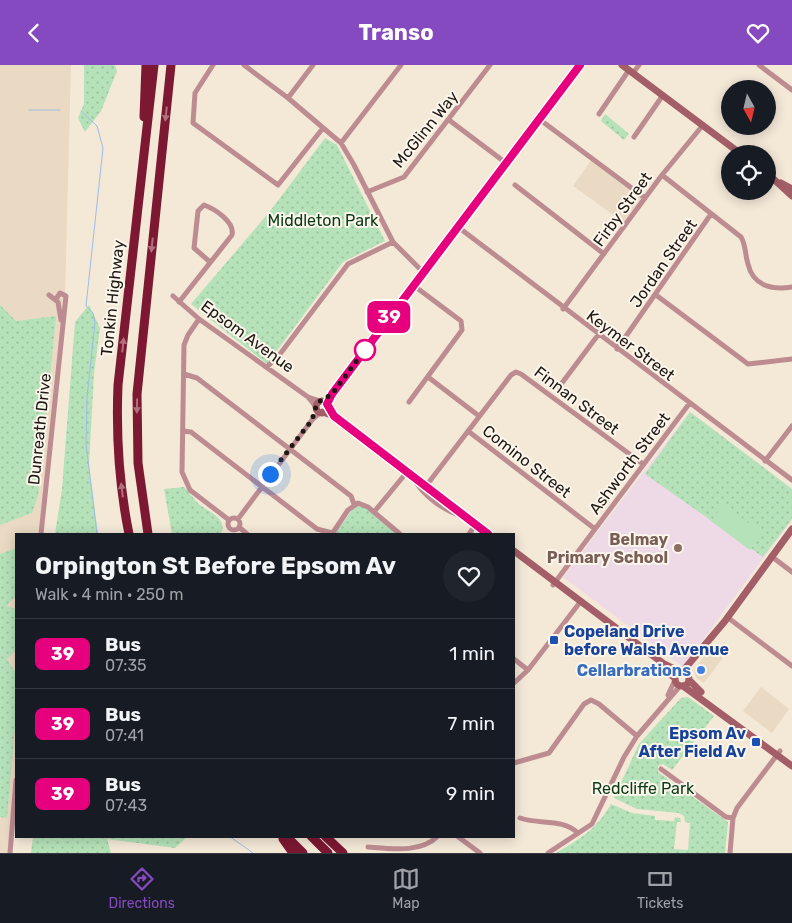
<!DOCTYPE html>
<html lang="en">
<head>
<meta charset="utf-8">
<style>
	body { margin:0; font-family:Rubik,sans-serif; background:#20242c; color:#f1f3f6; height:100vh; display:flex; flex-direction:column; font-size:19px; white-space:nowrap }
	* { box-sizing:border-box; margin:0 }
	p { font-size:16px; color:#9ea1a6 }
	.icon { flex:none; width:28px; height:28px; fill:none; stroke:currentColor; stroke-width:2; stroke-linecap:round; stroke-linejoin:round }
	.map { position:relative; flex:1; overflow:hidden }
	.side { position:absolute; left:15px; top:468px; width:500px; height:305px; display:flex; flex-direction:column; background:#171b24; border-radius:0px; box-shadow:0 2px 12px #0003 }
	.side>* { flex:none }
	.badge { padding:0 10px; border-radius:8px; font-size:18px; line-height:32px }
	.needle { width:32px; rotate:172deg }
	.controls { position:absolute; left:721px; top:15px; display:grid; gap:10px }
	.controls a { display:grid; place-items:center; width:55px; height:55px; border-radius:50%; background:#171b24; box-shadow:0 2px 12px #0003; font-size:25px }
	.you { position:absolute; width:25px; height:25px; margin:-12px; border:4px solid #fff; border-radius:50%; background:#1a73e8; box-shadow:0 0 0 8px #1a73e833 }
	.map>.badge { position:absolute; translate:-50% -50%; box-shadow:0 0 0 2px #fff }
	.round { display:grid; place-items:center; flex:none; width:52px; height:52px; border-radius:26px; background:#20242c }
	.summary { display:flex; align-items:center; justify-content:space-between; height:85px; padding:0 20px }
	h1 { font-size:24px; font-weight:700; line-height:38px }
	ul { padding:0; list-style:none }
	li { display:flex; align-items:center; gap:15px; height:70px; padding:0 20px; border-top:1px solid #363941 }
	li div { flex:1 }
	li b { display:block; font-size:19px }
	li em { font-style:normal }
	li .badge { min-width:55px; font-weight:700; text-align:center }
	header { display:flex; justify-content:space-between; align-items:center; height:65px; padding:0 20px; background:#864ac0; color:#fff; font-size:22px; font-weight:700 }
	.tab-bar { display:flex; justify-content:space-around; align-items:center; height:70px; border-top:1px solid #363941; background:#171b24; font-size:14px; color:#9ea1a6 }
	.tab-bar a { display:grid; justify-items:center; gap:2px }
	.tab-bar .active { color:#864ac0 }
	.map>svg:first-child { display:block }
	.built { fill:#eadac3 }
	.education { fill:#eed9e7 }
	.grass { fill:url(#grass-dots) }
	.garden { fill:#b5e2b9 }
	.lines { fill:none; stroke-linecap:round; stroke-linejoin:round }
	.stream { stroke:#9fbbe9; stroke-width:1 }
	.street { stroke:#bd8c91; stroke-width:5 }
	.secondary { stroke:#a35e67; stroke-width:7 }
	.highway { stroke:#7c1831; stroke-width:9 }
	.oneway { fill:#b0717c }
	.line-casing { stroke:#fff; stroke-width:11 }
	.line { stroke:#e6007e; stroke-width:8 }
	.walk { stroke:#1c1812; stroke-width:5; stroke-dasharray:0 9 }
	.stop-dot { fill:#fff; stroke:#e6007e; stroke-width:2.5 }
	.education-dot { fill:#8d6e63; stroke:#fdf6ec; stroke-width:2 }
	.transit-dot { fill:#1a4fb4; stroke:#fdf6ec; stroke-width:2 }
	.shop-dot { fill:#3f7fe0; stroke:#fdf6ec; stroke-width:2 }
	.labels { text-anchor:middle; stroke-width:4; stroke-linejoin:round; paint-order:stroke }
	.street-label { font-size:16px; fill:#1c1812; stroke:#fdf6ec }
	.park-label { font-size:16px; fill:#093b15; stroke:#fdf6ec }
	.education-label { font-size:16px; font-weight:bold; fill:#785e54; stroke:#fdf6ec; text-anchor:end }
	.transit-label { font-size:16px; font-weight:bold; fill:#164399; stroke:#fdf6ec; text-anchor:start }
	.shop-label { font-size:16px; font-weight:bold; fill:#366cbe; stroke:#fdf6ec; text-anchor:end }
</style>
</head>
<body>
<header><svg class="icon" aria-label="back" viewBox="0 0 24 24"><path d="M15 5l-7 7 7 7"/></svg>Transo<svg class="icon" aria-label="heart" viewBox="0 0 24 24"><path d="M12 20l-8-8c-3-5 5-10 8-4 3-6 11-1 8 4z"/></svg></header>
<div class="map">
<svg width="792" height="788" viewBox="0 0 792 788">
	<defs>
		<pattern id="grass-dots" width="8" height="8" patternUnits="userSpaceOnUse" patternTransform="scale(1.25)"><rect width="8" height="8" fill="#b5e2b9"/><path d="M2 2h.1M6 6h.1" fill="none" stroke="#9bc19e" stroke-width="1.8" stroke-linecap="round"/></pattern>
	</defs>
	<rect width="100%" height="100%" fill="#f4e8d7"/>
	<path class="built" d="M0,0h71l-6,230 -24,239h-25v247l-6,72h-10z
		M592,94l53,39 -19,26 -53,-38z
		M710,583l13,10 -19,25 -8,-5 -2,-8z
		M761,622l28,22 -17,24 -29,-22z"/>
	<path class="education" d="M690,347l102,77v30l-109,148 -120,-90z"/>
	<path class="grass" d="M84,0h31l2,6 -16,40 -16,21 -7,-14 6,-14z
		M605,49l24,20 -5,6 -23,-19z
		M325,73l12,7 48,96 -42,21 -76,102 -76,-60 80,-94z
		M0,240l16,16 40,-5 -18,180 -6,17 -32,12z
		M89,240l11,23 -6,45 -5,92 9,69h-43l7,-45 13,-167z
		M690,347l102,77v30l-29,38 -118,-83z
		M184,422c5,5 9,11 13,15 9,10 32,15 24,32h-49l-8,-45z
		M359,440l4,1 35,28h-63l19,-27z
		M16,483v48l-10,10 10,3v41l-9,9 9,14v43l-9,102 -7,-1v-263z
		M688,632l26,19 -42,54 -9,-6 -5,2v6l70,50 -3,31h-169c25,-15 40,-23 55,-49l21,9 23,3v4l19,1 1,-4 5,1 1,4h-4l-3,27 14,1 2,-27 -5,-1 -1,-6 -5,-3 -42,-4 -23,-11 25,-54 42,-46z
		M33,771h155l-13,12 -68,-9 4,14h-80z"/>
	<path class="garden" d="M724,439l39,30 -13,16 -39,-29z"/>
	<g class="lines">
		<path class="stream" d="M29,45h31
			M81,46l16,15 6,22 -17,158 7,7 2,10 -8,74 -1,47 11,90
			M229,771l24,17"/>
		<path class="street" d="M213,0l-18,28 -2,30 85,62 45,-57
			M244,0l44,33 53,45 13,22 39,77 30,30
			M759,0l33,25
			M633,8l6,-8
			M288,33l25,-33
			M599,49l30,-44
			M539,54l106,79
			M449,55l57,43
			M634,72l29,-42
			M341,78l60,-78
			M662,110l79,62c5,8 4,18 7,27 5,22 24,26 44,23
			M515,120l89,69
			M367,127l37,-15 86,-112
			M458,162l334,253
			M49,230l9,7 3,18
			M656,230l92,69 44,-5
			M173,231l26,23 109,78 8,10
			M179,237l53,-67c3,-13 -17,-26 -28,-30l-6,6 -4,37 16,14
			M563,244l99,-134 41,-50
			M199,254l-11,16 -4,10 -2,127 8,18 39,30
			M617,284l94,-135
			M267,302l13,-13 68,-90 45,-22
			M184,309l13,4 154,118 3,8
			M428,312l51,39
			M559,322l39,-52
			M308,332l12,4
			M409,337l53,-72 -1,-9 -48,-36
			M183,366l8,1 126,97 15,4
			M468,366l127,98
			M765,396l27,-35
			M414,413c8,18 32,34 51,39
			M426,421l85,-111 5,-3 5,2 122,90
			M374,447l33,-40
			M228 459a6 6 0 1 1 12 0a6 6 0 1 1-12 0Z
			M238,454l74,-99 9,-8
			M239,462l8,7
			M41,469l25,-238 -6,-3 -4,6
			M332,469l16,-24 10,-7 10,4 32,27
			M469,469l7,-10
			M771,491l21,16
			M553,520l136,-181
			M727,552l65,49
			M514,594l14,11
			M514,618l14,-13 53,-69
			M668,630l7,-15
			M514,698l35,-10 35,-49 7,-4 8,4 38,32
			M661,704l65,48 7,1
			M520,753c20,7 42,0 58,15
			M457,771l23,17
			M368,782c25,2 53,6 70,-11
			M10,788l6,-73
			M548,788l44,-29 32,-67 13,-21 43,-50
			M730,788l3,-35 4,-10 43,-57"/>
		<path class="secondary" d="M622,0l119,89
			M768,109l24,22
			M781,118l11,6
			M316 342a6 6 0 1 1 12 0a6 6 0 1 1-12 0Z
			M327,339l5,-10 248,-329
			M323,347l11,4 154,118
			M514,486l150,113 16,8
			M661,603l14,10
			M675 614a7 7 0 1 1 14 0a7 7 0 1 1-14 0Z
			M682,607l43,-51 67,-92
			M689,615l12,12
			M683,621l109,80"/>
		<path class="highway" d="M144,52l2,-52
			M129,469c-10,-49 -13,-99 -11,-149l36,-320
			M148,469l-10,-71 -1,-69 34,-329
			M286,771l17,17
			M311,771l17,17
			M325,771l18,17
			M283,774l10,14"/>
	</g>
	<defs><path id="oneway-solid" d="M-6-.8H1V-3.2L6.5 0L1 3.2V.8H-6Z" transform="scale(1.25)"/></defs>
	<g class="oneway">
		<use href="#oneway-solid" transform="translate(166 49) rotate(96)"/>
		<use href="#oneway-solid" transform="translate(152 180) rotate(96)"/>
		<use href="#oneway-solid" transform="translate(123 280) rotate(-84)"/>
		<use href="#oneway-solid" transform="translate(137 341) rotate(91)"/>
		<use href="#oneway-solid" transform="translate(122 425) rotate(-97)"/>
	</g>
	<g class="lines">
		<g class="line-casing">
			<path id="line" d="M488,469l-154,-118 -7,-12 5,-10 248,-329"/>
		</g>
		<use href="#line" class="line"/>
		<path class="walk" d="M270,409l42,-54 5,-17 15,-9 35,-47 -2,3"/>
	</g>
	<circle class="stop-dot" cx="365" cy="285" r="10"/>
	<circle class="education-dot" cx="678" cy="483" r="5"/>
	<g class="transit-dot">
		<rect x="549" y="570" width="10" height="10" rx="2.5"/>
		<rect x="751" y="672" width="10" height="10" rx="2.5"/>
	</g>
	<circle class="shop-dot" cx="701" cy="605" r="5"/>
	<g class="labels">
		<g class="street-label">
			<text transform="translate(425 64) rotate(-51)" y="6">McGlinn Way</text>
			<text transform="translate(622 144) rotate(-54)" y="6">Firby Street</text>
			<text transform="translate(663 198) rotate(-55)" y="6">Jordan Street</text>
			<text transform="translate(112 233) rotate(-84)" y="6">Tonkin Highway</text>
			<text transform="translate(248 271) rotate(36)" y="6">Epsom Avenue</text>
			<text transform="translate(631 280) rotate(37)" y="6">Keymer Street</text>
			<text transform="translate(577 335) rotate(37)" y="6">Finnan Street</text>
			<text transform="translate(39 364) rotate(-84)" y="6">Dunreath Drive</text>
			<text transform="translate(527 396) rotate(38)" y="6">Comino Street</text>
			<text transform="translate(629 398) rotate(-53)" y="6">Ashworth Street</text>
		</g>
		<g class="park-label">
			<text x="323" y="161">Middleton Park</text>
			<text x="643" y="729">Redcliffe Park</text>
		</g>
		<g class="education-label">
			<text x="668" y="480">Belmay<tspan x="668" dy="18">Primary School</tspan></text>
		</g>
		<g class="transit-label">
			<text x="564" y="572">Copeland Drive<tspan x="564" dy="18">before Walsh Avenue</tspan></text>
			<text x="746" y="674" text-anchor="end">Epsom Av<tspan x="746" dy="18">After Field Av</tspan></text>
		</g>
		<g class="shop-label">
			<text x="691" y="611">Cellarbrations</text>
		</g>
	</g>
</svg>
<div class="controls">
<a><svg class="needle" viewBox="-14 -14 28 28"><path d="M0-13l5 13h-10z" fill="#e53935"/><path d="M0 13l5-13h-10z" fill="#9ea1a6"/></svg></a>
<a><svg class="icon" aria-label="locate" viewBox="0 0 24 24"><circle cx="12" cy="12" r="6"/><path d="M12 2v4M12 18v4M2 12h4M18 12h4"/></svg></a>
</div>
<div class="you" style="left:270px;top:409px"></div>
<b class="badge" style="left:389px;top:252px;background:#e6007e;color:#fff">39</b>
<section class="side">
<div class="summary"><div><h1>Orpington St Before Epsom Av</h1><p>Walk · 4 min · 250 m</p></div><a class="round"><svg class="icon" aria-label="heart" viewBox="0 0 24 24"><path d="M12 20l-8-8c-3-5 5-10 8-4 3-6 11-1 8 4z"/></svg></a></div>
<ul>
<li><span class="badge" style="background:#e6007e;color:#fff">39</span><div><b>Bus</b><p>07:35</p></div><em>1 min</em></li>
<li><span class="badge" style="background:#e6007e;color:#fff">39</span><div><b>Bus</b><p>07:41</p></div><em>7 min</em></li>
<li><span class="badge" style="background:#e6007e;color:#fff">39</span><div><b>Bus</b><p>07:43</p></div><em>9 min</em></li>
</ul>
</section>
</div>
<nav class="tab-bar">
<a class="active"><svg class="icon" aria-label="directions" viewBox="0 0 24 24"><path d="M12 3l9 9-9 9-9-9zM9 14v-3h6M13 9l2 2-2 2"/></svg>Directions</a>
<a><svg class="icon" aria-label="map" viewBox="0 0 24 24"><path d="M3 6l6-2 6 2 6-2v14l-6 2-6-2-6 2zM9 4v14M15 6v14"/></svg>Map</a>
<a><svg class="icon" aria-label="tickets" viewBox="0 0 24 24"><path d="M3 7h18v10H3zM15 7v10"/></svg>Tickets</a>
</nav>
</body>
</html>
